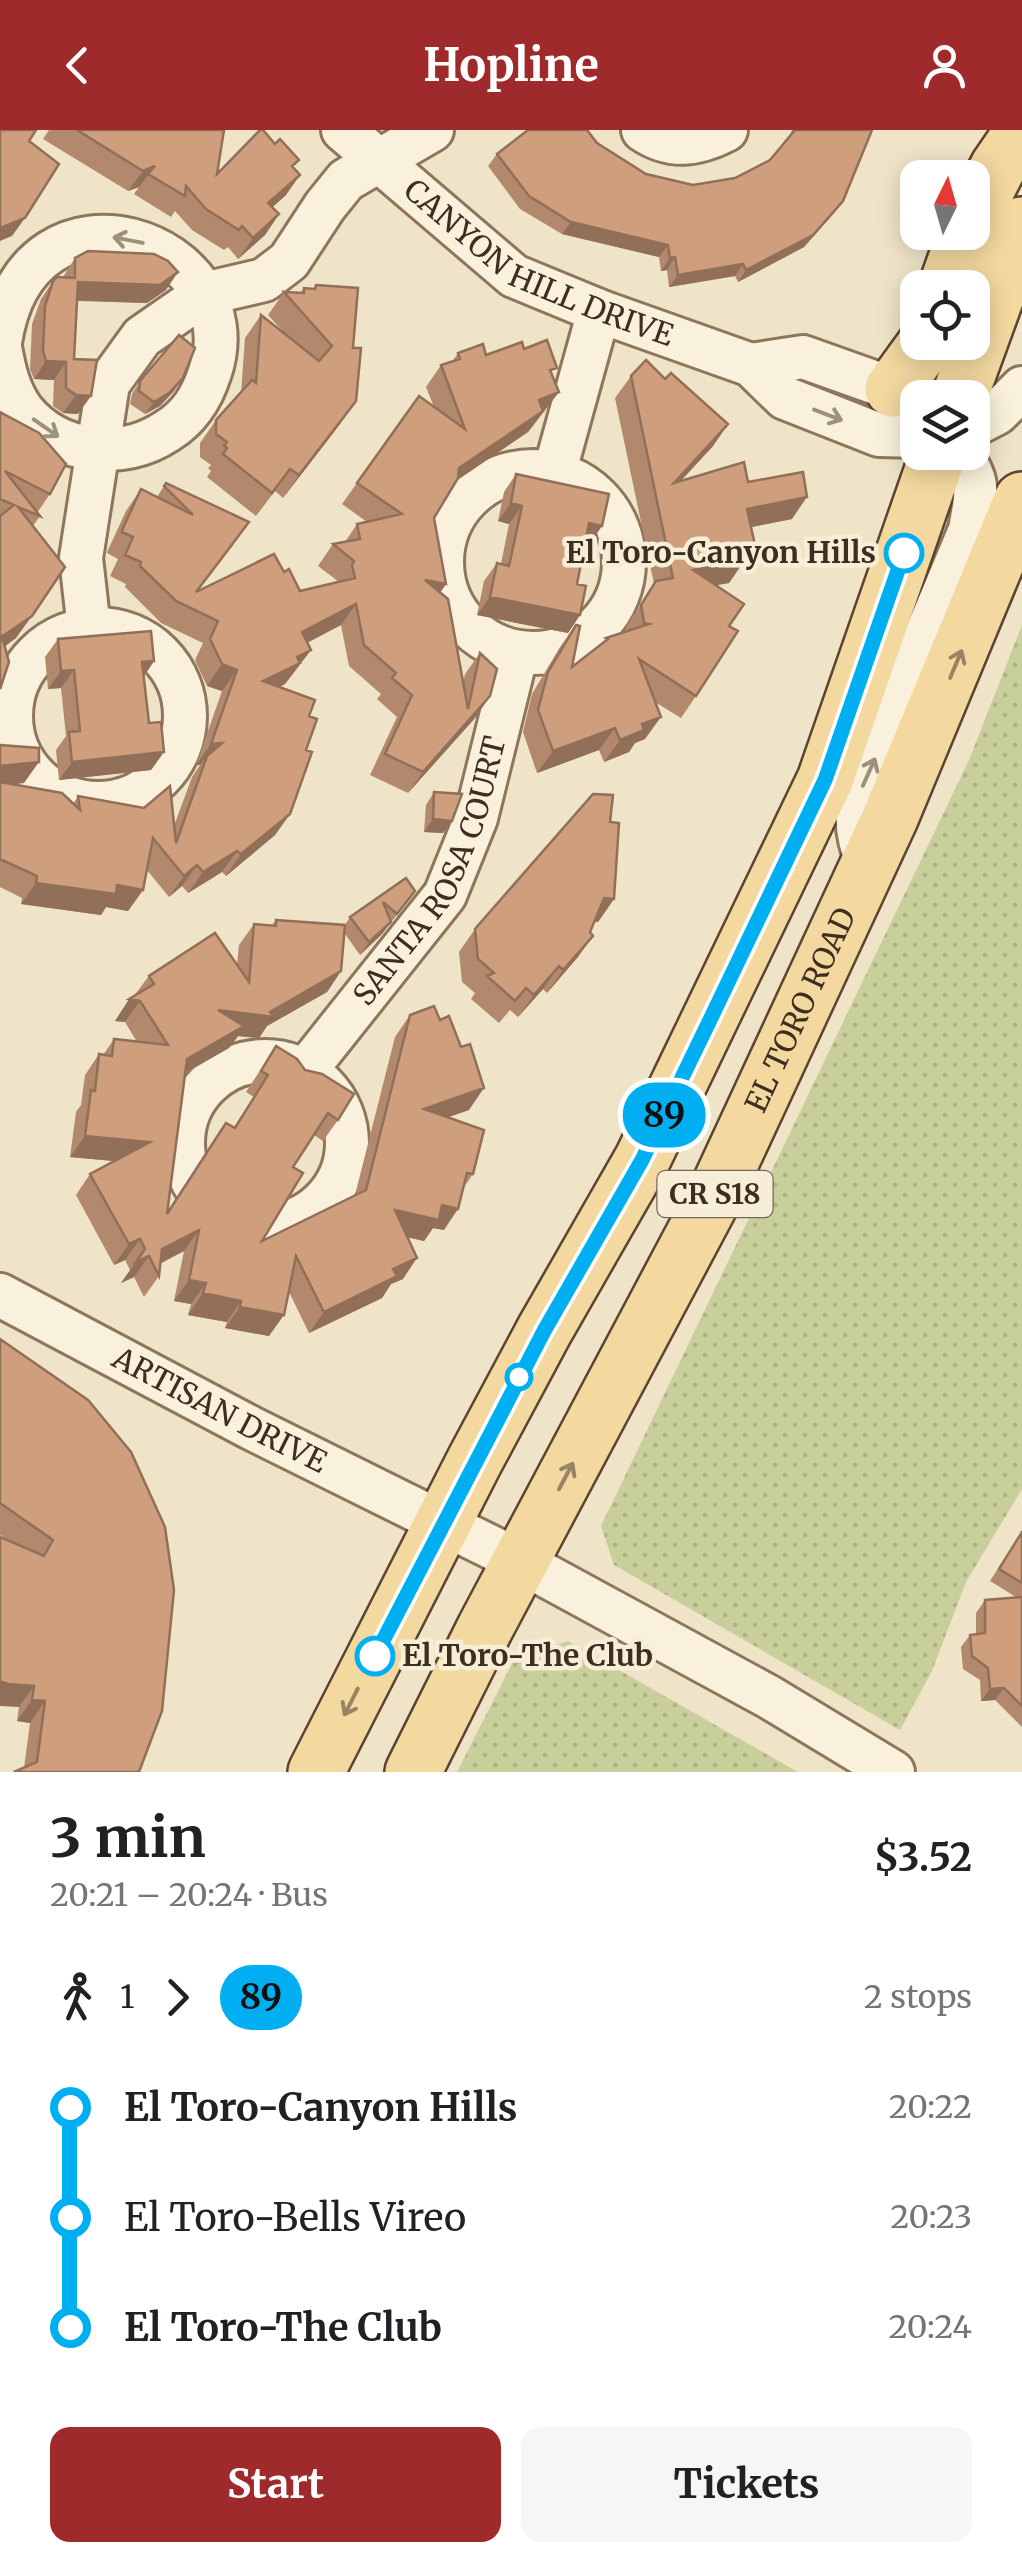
<!DOCTYPE html>
<html lang="en">
<head>
<meta charset="utf-8">
<style>
	body { margin:0; font-family:Merriweather,serif; background:#f6f6f6; color:#202124; height:100vh; display:flex; flex-direction:column; font-size:38px; white-space:nowrap }
	* { box-sizing:border-box; margin:0 }
	p { font-size:32px; color:#757577 }
	.icon { flex:none; width:55px; height:55px; fill:none; stroke:currentColor; stroke-width:2; stroke-linecap:round; stroke-linejoin:round }
	.map { position:relative; height:1642px; overflow:hidden }
	.drawer { display:flex; flex-direction:column; background:#fff; flex:1 }
	.drawer>* { flex:none }
	.badge { padding:0 20px; border-radius:32px; font-size:35px; line-height:65px }
	.needle { width:65px; rotate:5deg }
	.buttons { position:absolute; left:900px; top:30px; display:grid; gap:20px }
	.buttons a { display:grid; place-items:center; width:90px; height:90px; border-radius:20px; background:#fff; box-shadow:0 5px 25px #0003; font-size:50px }
	.map>.badge { position:absolute; translate:-50% -50%; box-shadow:0 0 0 5px #fff }
	.legs { display:flex; align-items:center; gap:15px; height:110px; padding:0 50px; font-size:32px }
	.legs p { margin-inline-start:auto }
	.overview { display:flex; align-items:center; justify-content:space-between; height:170px; padding:0 50px }
	h1 { font-size:55px; font-weight:700; line-height:75px }
	.primary-button { display:flex; gap:20px; margin-top:auto; padding:20px 50px }
	.primary-button a { flex:1; height:115px; border-radius:20px; background:#9e2a2b; color:#fff; font-size:40px; font-weight:700; line-height:115px; text-align:center }
	.primary-button a+a { background:#f6f6f6; color:#202124 }
	ul { padding:0 50px; list-style:none }
	li { display:flex; align-items:center; gap:35px; height:110px; font-size:38px }
	li i { display:grid; place-items:center; width:15px; height:100%; margin:0 12px; background:currentColor }
	li i::after { content:''; width:25px; height:25px; margin:-12px; border:8px solid; border-radius:50%; background:#fff }
	li p { margin-inline-start:auto }
	li:first-child i { background:linear-gradient(#0000 50%,currentColor 0) }
	li:last-child i { background:linear-gradient(currentColor 50%,#0000 0) }
	header { display:flex; justify-content:space-between; align-items:center; height:130px; padding:0 50px; background:#9e2a2b; color:#fff; font-size:45px; font-weight:700 }
	.map>svg:first-child { display:block }
	.grass { fill:url(#grass-dots) }
	.lines { fill:none; stroke-linecap:round; stroke-linejoin:round }
	.minor-casing { stroke:#8d765c; stroke-width:48 }
	.major-casing { stroke:#5b4430; stroke-width:60 }
	.minor { stroke:#faf1dc; stroke-width:42 }
	.major { stroke:#f3d9a0; stroke-width:55 }
	.wall { fill:#b2896c }
	.shaded-wall { fill:#916f58 }
	.building { fill:#cf9f7d; stroke:#916f58; stroke-width:2.5 }
	.oneway { stroke:#9c907e }
	.oneway2 { stroke:#988460 }
	.line-1-casing { stroke:#fff; stroke-width:22 }
	.line-1 { stroke:#00aff2; stroke-width:15 }
	.stop-1-dot { fill:#fff; stroke:#00aff2; stroke-width:5 }
	.labels { text-anchor:middle; stroke-width:9; stroke-linejoin:round; paint-order:stroke }
	.shield { fill:#f7eed8; stroke:#756857; stroke-width:2.5 }
	.shield-label { font-size:28px; font-weight:bold; fill:#3d2e20 }
	.street-label { font-size:30px; fill:#3d2e20; stroke:#f7eed8 }
	.stop-label { font-size:30px; font-weight:bold; fill:#3d2e20; stroke:#f7eed8; text-anchor:end }
</style>
</head>
<body>
<header><svg class="icon" aria-label="back" viewBox="0 0 24 24"><path d="M15 5l-7 7 7 7"/></svg>Hopline<svg class="icon" aria-label="person" viewBox="0 0 24 24"><circle cx="12" cy="8" r="4"/><path d="M4 21q1-7 8-7t8 7"/></svg></header>
<div class="map">
<svg width="1022" height="1642" viewBox="0 0 1022 1642">
	<defs>
		<pattern id="grass-dots" width="8" height="8" patternUnits="userSpaceOnUse" patternTransform="scale(2.5)"><rect width="8" height="8" fill="#c9cf9b"/><path d="M2 2h.1M6 6h.1" fill="none" stroke="#aeb285" stroke-width="1.8" stroke-linecap="round"/></pattern>
	</defs>
	<rect width="100%" height="100%" fill="#f0e4c8"/>
	<path class="grass" d="M1022,495v864l-56,93 -34,89 -32,59 -286,-165 -13,-39 368,-766z
		M568,1511l230,131h-341l58,-114z"/>
	<g class="lines">
		<g class="minor-casing">
			<g id="minor">
				<path id="s1" d="M343,0l171,146 85,35 152,54 34,33 94,37 39,1"/>
				<path d="M643,0c28,19 54,15 83,0"/>
				<path d="M0,212c28,-182 254,-99 210,30 -8,25 -20,45 -43,59 -45,30 -109,23 -144,-20 -14,-19 -19,-41 -23,-64"/>
				<path d="M751,235l52,-8 90,32 23,21"/>
				<path d="M972,296l25,-13 25,-25"/>
				<circle cx="533" cy="432" r="91"/>
				<path d="M554,344l45,-163"/>
				<circle cx="98" cy="586" r="87"/>
				<path d="M89,499l-8,-71 27,-174 34,-47 62,-43 60,-14 25,-19 36,-55 21,-26 86,-50"/>
				<path d="M869,735c-12,-25 -15,-51 -7,-78l108,-257c6,-36 12,-48 -12,-78"/>
				<circle cx="265" cy="1013" r="82"/>
				<path id="s2" d="M305,941l140,-176 31,-77 41,-166"/>
				<path id="s3" d="M0,1165l251,133 270,134 248,135 124,75"/>
			</g>
		</g>
		<g class="major-casing">
			<g id="major">
				<path d="M972,88l26,-51 24,-35"/>
				<path d="M946,158l20,-56"/>
				<path d="M893,259l34,-47"/>
				<path d="M959,268l63,-173"/>
				<path d="M316,1642l158,-310 70,-131 98,-171 183,-380 114,-328"/>
				<path id="s4" d="M413,1642l72,-144 233,-439 172,-371 132,-318"/>
			</g>
		</g>
		<use href="#minor" class="minor"/>
		<use href="#major" class="major"/>
	</g>
	<path class="wall" d="M49,0h175l-7,44 58,-30 24,16 -6,7 -7,28 -14,12 7,7 -14,21 -27,24 -10,-12 -4,3 -32,-20 -17,-19 -4,6 -37,-23 5,-7 -11,4 -85,-52z
		M792,0h80l-38,83 -30,34 -66,35 -3,-6 -66,11 -2,-17 -6,1 -2,-14 -97,-23 -42,-25 -32,-43 9,-12 100,-11 49,31 47,11 42,-7 35,-18 18,-21z
		M75,128l91,32 -19,13 -70,-2 -3,58 4,55 -15,-1 -10,-7 1,-26 -20,-1 -4,-10 2,-45 9,-25 12,-18 10,-4z
		M316,155l42,3 -18,136 -57,74 -8,-7 -19,25 -49,-39 4,-6 -3,-3 3,-3 -11,-8v-14l16,-23 25,-27 4,-55 16,-23 25,20 -18,-20 16,-23 16,1 4,-5 9,1z
		M524,219l28,26 7,17 -31,40 -72,49 -22,37 12,66 -6,8 23,90 2,-8 15,-21 10,43 -15,22 -67,75 -38,-18 27,-58 -20,-18 4,-5 -32,-28 -8,-41 -34,18 4,7 -26,34 -5,3 29,29 -3,34 -16,64 -15,21 -49,41 -4,-4 -34,21 -6,-7 -13,11 -22,-27 -4,20 -15,21 -22,-4 -5,8 -80,-11 1,-6 -22,-11v-142l24,38 -12,1 61,20 5,-8 96,30 18,-49 8,-12h-4l26,-74 -15,-5 -12,-26 8,-17 -42,-20 -36,-36 1,-3 -16,-8 8,-17 -11,-6 1,-3 18,-39 15,-22 16,8 9,-14 68,61 -36,47 86,-19 16,19 39,-9 -21,-16 15,-22 12,-2 12,-18 10,-2 -25,-18 77,-108 15,11 -8,-20 15,-22 11,-3 6,-9 28,2z
		M631,246l34,3 63,45 -15,22 -32,35 67,1 44,37 -41,8 4,18 -26,38 -13,2 13,41 -33,70 -15,22 -26,-16 -10,37 -10,4 -6,9 -25,10 -5,-12 -62,23 -14,-41 9,-38 28,-47 16,-22 -4,42 29,-22 5,-7 20,-7v-4l28,-43 -39,-186z
		M140,251l34,10 -14,15 -15,8 -15,-10 2,-10z
		M0,282l50,82 -13,19 3,3 -7,10 -17,112 -11,8 -5,44z
		M516,344l74,70 -5,-1 -8,41 3,31 -12,18 -91,-18 7,-34 13,-18 4,1 8,-40 -11,-3 6,-29z
		M58,509l96,22 -10,15 5,47 15,29 -13,18 -92,10 -3,-30 10,-14 -5,-48 -13,1 -3,-32z
		M434,662l18,29 -9,12 -19,-1 2,-27z
		M610,692l4,77 -16,23h-3l-5,10 3,4 -16,22 -30,35 -4,-4 -25,28 -8,-7 -11,13 -28,-24 4,-6 -13,-11 -3,-30 16,-23z
		M406,748v25l-24,31 -22,21 -15,-21 -4,37 -14,21 -60,34 -8,12 -21,-2 -9,12 -43,25 -19,139 59,-89 8,4 20,-30 -8,-5 30,-46 62,74 -15,21 -9,-6 -21,32 -31,74 93,-46 40,-158 15,-22 59,95 -22,7 26,57 -9,13 -20,43 -11,-2 -9,13 -16,-4 -5,42 -12,5 -9,14 -73,35 -20,-41 -20,44 -44,-8 2,-6 -39,-7 3,-11 -17,-3 10,-50 -24,12 -1,13 -15,21 -10,-20 -13,6 9,-13 -5,-10 -11,5 -38,-70 14,-21 24,-13 -44,-4 6,-45 5,-7 4,-30 14,-21 4,1 11,-16 23,3 -12,-20 -10,-1 34,-45 88,-11 2,-20 15,-21 18,1 4,-5 69,5 5,-8z
		M0,1209l162,372 -138,57 6,-45 -13,-2 2,-14 -13,-167 -6,-5z
		M1022,1401v196l-27,-27 -14,1 -1,-21 -17,-11 -2,-22 9,-12 6,-1v-21l9,-13 31,-3 -26,-16z"/>
	<path class="shaded-wall" d="M155,36l-16,21 -11,4 15,-20z
		M300,45l-14,20 -32,29 14,-21z
		M843,71l-9,12 -30,34 -66,35 8,-12z
		M279,84l-14,21 -27,24 15,-21z
		M25,88l-13,18 -12,5v-13z
		M571,92l97,23 -9,12 -97,-23z
		M675,127l-8,13 -6,1 9,-13z
		M743,134l-8,12 -66,11 9,-12z
		M178,142l-12,18 -19,13 -82,-3 13,-18z
		M46,231l20,1 -12,18 -20,-1z
		M183,248l-9,13 -14,15 -15,8 9,-12z
		M559,262l-31,40 -84,57 15,-21 80,-68z
		M76,265l15,1 -13,18 -15,-1z
		M356,271l-16,23 -57,74 16,-23z
		M728,294l-15,22 -55,59 16,-22z
		M807,367l-15,22 -60,12 15,-22z
		M511,373l11,3 -13,18 -11,-3z
		M589,393l13,3 -12,18 -13,-3z
		M755,415l-26,38 -51,9 15,-22 49,-23z
		M425,450l21,4 -15,22z
		M490,467l90,18 -12,18 -91,-18z
		M356,474l-15,21 -54,28 15,-21z
		M32,486l-16,22 -16,12v-12z
		M311,520l-26,34 -37,18 15,-21 34,-24z
		M154,531l-12,18v-17z
		M222,534l15,6 -15,21 -15,-5z
		M74,540l-13,18 -13,1 13,-18z
		M490,566l-15,22 -67,75 15,-21z
		M661,587l-16,22 -10,4 -6,9 -25,10 16,-22 22,-16z
		M615,598l-16,22 -62,23 16,-22z
		M222,613l-15,13 -7,9h-4l15,-21z
		M164,622l-13,18 -92,10 13,-18z
		M39,632l-15,21 -24,3v-20z
		M290,684l-15,21 -49,41 15,-22z
		M433,689l19,2 -9,12 -19,-1z
		M237,721l-15,21 -34,21 15,-21z
		M197,735l-15,21 -13,11 15,-21z
		M36,753l81,2 26,5 -15,21 -22,-4 -5,8 -80,-11z
		M604,768l10,1 -16,23 -10,-1z
		M391,792l-9,12 -22,21 9,-13z
		M593,806l-16,22 -30,35 16,-23z
		M559,836l-16,23 -25,28 16,-22z
		M341,841l-14,21 -60,34 -8,12 -21,-2 -9,12 -57,32 46,-70 52,2z
		M129,869l11,2 -15,21 -10,-1z
		M484,958l-15,22 -60,21 15,-22z
		M85,1006l65,6 -15,21 -65,-6z
		M442,1075l16,4 -14,21 -11,-2 -9,13 -44,-10 15,-21z
		M199,1100l-15,21 -30,16 8,-18z
		M140,1109l-15,21 -11,5 15,-21z
		M149,1126l-15,21 -13,6 15,-21z
		M417,1128l-14,21 -12,5 -9,14 -73,35 15,-21 69,-43z
		M189,1150l17,3 -15,21 -17,-3z
		M203,1163l38,8 -14,21 -39,-7z
		M240,1177l44,8 -15,21 -44,-8z
		M0,1551l34,5 -15,21 -19,-1z
		M1004,1558l-9,12 -14,1 9,-12z
		M32,1570l13,1 -15,22 -13,-2z"/>
	<path class="building" d="M0,0h36l-7,11 30,23 -34,54 -25,10z
		M77,0h147l-7,44 43,-44h3l12,14 5,-5 19,21 -7,6 8,9 -32,28 11,11 -26,24 -11,-12 -3,4 -33,-21 -20,-23 -1,10 -37,-22 7,-8 -12,5z
		M528,0h59l10,13 49,31 47,11 42,-7 35,-18 25,-30h77l-29,71 -30,34 -67,35 -3,-6 -65,11 -3,-18 -5,1 -2,-13 -97,-23 -42,-26 -32,-42z
		M88,121l66,3 14,7 10,11 -18,13 -82,-3 -4,77 23,1 -6,36 -15,-1 -10,-7v-26l-20,-1 -3,-10 2,-45 8,-25 4,-4 18,1v-20z
		M316,155l42,3 -5,60h8l-5,53 -57,74 -9,-6 -18,24 -49,-39 4,-6 -3,-3 3,-3 -11,-8v-14l36,-40 4,3 5,-68 58,46 13,-15 -48,-54 20,1v-5l11,1z
		M179,205l16,13 -12,30 -14,15 -15,9 -15,-11 1,-10z
		M547,210l10,28 -7,2 9,22 -20,8 4,11 -84,57 -1,10 -24,40 12,66 -21,-4 23,19 20,110 12,-56 17,16 -7,27 -67,76 -38,-18 27,-59 -20,-17 4,-5 -32,-28 -8,-41 -54,28 9,18 -14,7 3,6 -37,18 52,19 -6,16 8,3 -11,31 6,2 -22,62 -49,40 -4,-3 -34,21 -6,-7 -13,11 -31,-38 -10,52 -26,-5 -1,9 -80,-11 1,-7 -37,-17v-77l62,11 18,17 -2,-14 66,12 26,-22 6,57 31,-87 15,-13 -11,1 26,-74 -15,-6 -12,-25 8,-18 -42,-20 -36,-35 1,-4 -16,-7 8,-18 -11,-5 1,-4 18,-39 52,26 -29,-29 2,-3 83,39 -53,70 78,-38 10,18 5,-3 11,22 55,-13 -3,-13 2,-4 -21,-17 27,-5 -3,-15 45,-10 -45,-31 62,-87 46,33 -24,-64 19,-6 -2,-6 25,-9 3,11 36,-13 2,7z
		M646,230l19,19 6,-6 57,51 -54,59 70,-21 4,20 55,-10 4,25 -60,12 8,36 -13,2 3,13 -52,10 51,34 -15,22 9,5 -42,65 -57,-37 22,58 -19,7 2,6 -24,10 -5,-12 -62,23 -15,-41 10,-38 28,-47 4,1 -8,41 36,-28 -2,-1 43,-14 -5,-1 -3,-18 15,-24 17,-3 -42,-202z
		M0,282l39,21 27,31 -16,30 -45,-23 35,45 -22,-9 47,60 -33,49 -32,22v-122l14,-11 -14,-6z
		M516,344l93,20 -7,32 -13,-3 -12,61 9,2 -6,29 -90,-18 7,-34 12,3 13,-60 -11,-3z
		M151,501l3,30 -12,1 7,61 12,-1 3,30 -92,10 -3,-30 11,-1 -6,-61 -13,1 -3,-32z
		M3,510l6,22 -9,27v-48z
		M0,615l39,3v14l-39,4z
		M434,662l28,2 -10,27 -19,-2z
		M593,664l20,1 -3,27 9,1 -5,76 -10,-1 -14,34 3,4 -30,34 -4,-4 -25,29 -8,-7 -11,13 -28,-25 7,-3 -16,-14 -3,-30z
		M406,748l9,13 -18,23 -14,-12 8,20 -22,20 -19,-25z
		M276,790l69,5 -4,46 -71,41 4,5 -56,-7 26,16 -57,33 -20,155 59,-91 9,5 33,-53 -7,-4 15,-25 21,13 8,11 17,4 32,20 -16,26 -10,-7 -35,54 10,6 -41,68 104,-51 44,-175 24,-9 6,14 9,-4 12,31 9,-3 14,44 -60,21 60,21 -11,44 -6,-1 -9,36 -16,-4 -3,15 -44,-10 22,48 -24,11 4,7 -73,36 -28,-56 -12,59 -44,-8 1,-6 -38,-8 3,-10 -17,-3 10,-50 -37,19 -3,27 -10,-20 -13,6 9,-13 -5,-10 -11,5 -39,-70 60,-32 -65,-6 6,-46 4,1 4,-37 13,2 2,-17 54,6 -28,-44 -11,-2 25,-15 -5,-8 66,-43 34,49 5,-58 22,2z
		M0,1209l88,61 43,52 34,75 9,63 -12,121 -23,61h-125l23,-10 8,-61 -13,-1 2,-14 -26,-2 -8,-3v-144l44,19 9,-16 -53,-37z
		M1022,1402v51l-23,-14z
		M1022,1467v109l-18,-18 -14,1 -2,-21 -16,-12 -2,-21 15,-2v-33z"/>
	<defs><path id="oneway-shaft" d="M-6 0H5M1.5-3L5.5 0L1.5 3" fill="none" stroke-width="1.6" stroke-linecap="round" stroke-linejoin="round" transform="scale(2.5)"/></defs>
	<g class="oneway">
		<use href="#oneway-shaft" transform="translate(128 110) rotate(-169)"/>
		<use href="#oneway-shaft" transform="translate(828 285) rotate(21)"/>
		<use href="#oneway-shaft" transform="translate(46 298) rotate(35)"/>
		<use href="#oneway-shaft" transform="translate(869 642) rotate(-66)"/>
	</g>
	<g class="oneway2">
		<use href="#oneway-shaft" transform="translate(956 534) rotate(-67)"/>
		<use href="#oneway-shaft" transform="translate(566 1346) rotate(-62)"/>
		<use href="#oneway-shaft" transform="translate(351 1572) rotate(117)"/>
	</g>
	<g class="lines">
		<g class="line-1-casing">
			<path id="line-1" d="M375,1526l169,-325 98,-171 67,-138 116,-242 79,-227"/>
		</g>
		<use href="#line-1" class="line-1"/>
	</g>
	<g class="stop-1-dot">
		<circle cx="904" cy="423" r="18"/>
		<circle cx="519" cy="1247" r="12"/>
		<circle cx="375" cy="1526" r="18"/>
	</g>
	<g class="labels">
		<rect class="shield" x="657.5" y="1041" width="115" height="46" rx="8"/>
		<g class="shield-label">
			<text x="715" y="1074">CR S18</text>
		</g>
		<g class="street-label">
			<text dy="10" stroke="none"><textPath href="#s1" startOffset="240">CANYON HILL DRIVE</textPath></text>
			<text dy="10" stroke="none"><textPath href="#s2" startOffset="240">SANTA ROSA COURT</textPath></text>
			<text dy="10" stroke="none"><textPath href="#s4" startOffset="855">EL TORO ROAD</textPath></text>
			<text dy="10" stroke="none"><textPath href="#s3" startOffset="248">ARTISAN DRIVE</textPath></text>
		</g>
		<g class="stop-label">
			<text x="876" y="433">El Toro-Canyon Hills</text>
			<text x="402" y="1536" text-anchor="start">El Toro-The Club</text>
		</g>
	</g>
</svg>
<div class="buttons">
<a><svg class="needle" viewBox="-14 -14 28 28"><path d="M0-13l5 13h-10z" fill="#e53935"/><path d="M0 13l5-13h-10z" fill="#757577"/></svg></a>
<a><svg class="icon" aria-label="locate" viewBox="0 0 24 24"><circle cx="12" cy="12" r="6"/><path d="M12 2v4M12 18v4M2 12h4M18 12h4"/></svg></a>
<a><svg class="icon" aria-label="layers" viewBox="0 0 24 24"><path d="M12 4l9 5-9 5-9-5zM3 14l9 5 9-5"/></svg></a>
</div>
<b class="badge" style="left:664px;top:985px;background:#00aff2;color:#111">89</b>
</div>
<section class="drawer">
<div class="overview"><div><h1>3 min</h1><p>20:21 – 20:24 · Bus</p></div><b>$3.52</b></div>
<div class="legs"><svg class="icon" aria-label="walk" viewBox="0 0 24 24"><circle cx="13" cy="4" r="2"/><path d="M13 8l-2 6 4 7M11 14l-3 7M7 12l3-4h3l4 4"/></svg>1<svg class="icon" aria-label="forward" viewBox="0 0 24 24"><path d="M9 5l7 7-7 7"/></svg><b class="badge" style="background:#00aff2;color:#111">89</b><p>2 stops</p></div>
<ul>
<li><i style="color:#00aff2"></i><b>El Toro-Canyon Hills</b><p>20:22</p></li>
<li><i style="color:#00aff2"></i><span>El Toro-Bells Vireo</span><p>20:23</p></li>
<li><i style="color:#00aff2"></i><b>El Toro-The Club</b><p>20:24</p></li>
</ul>
<div class="primary-button"><a>Start</a><a>Tickets</a></div>
</section>
</body>
</html>
